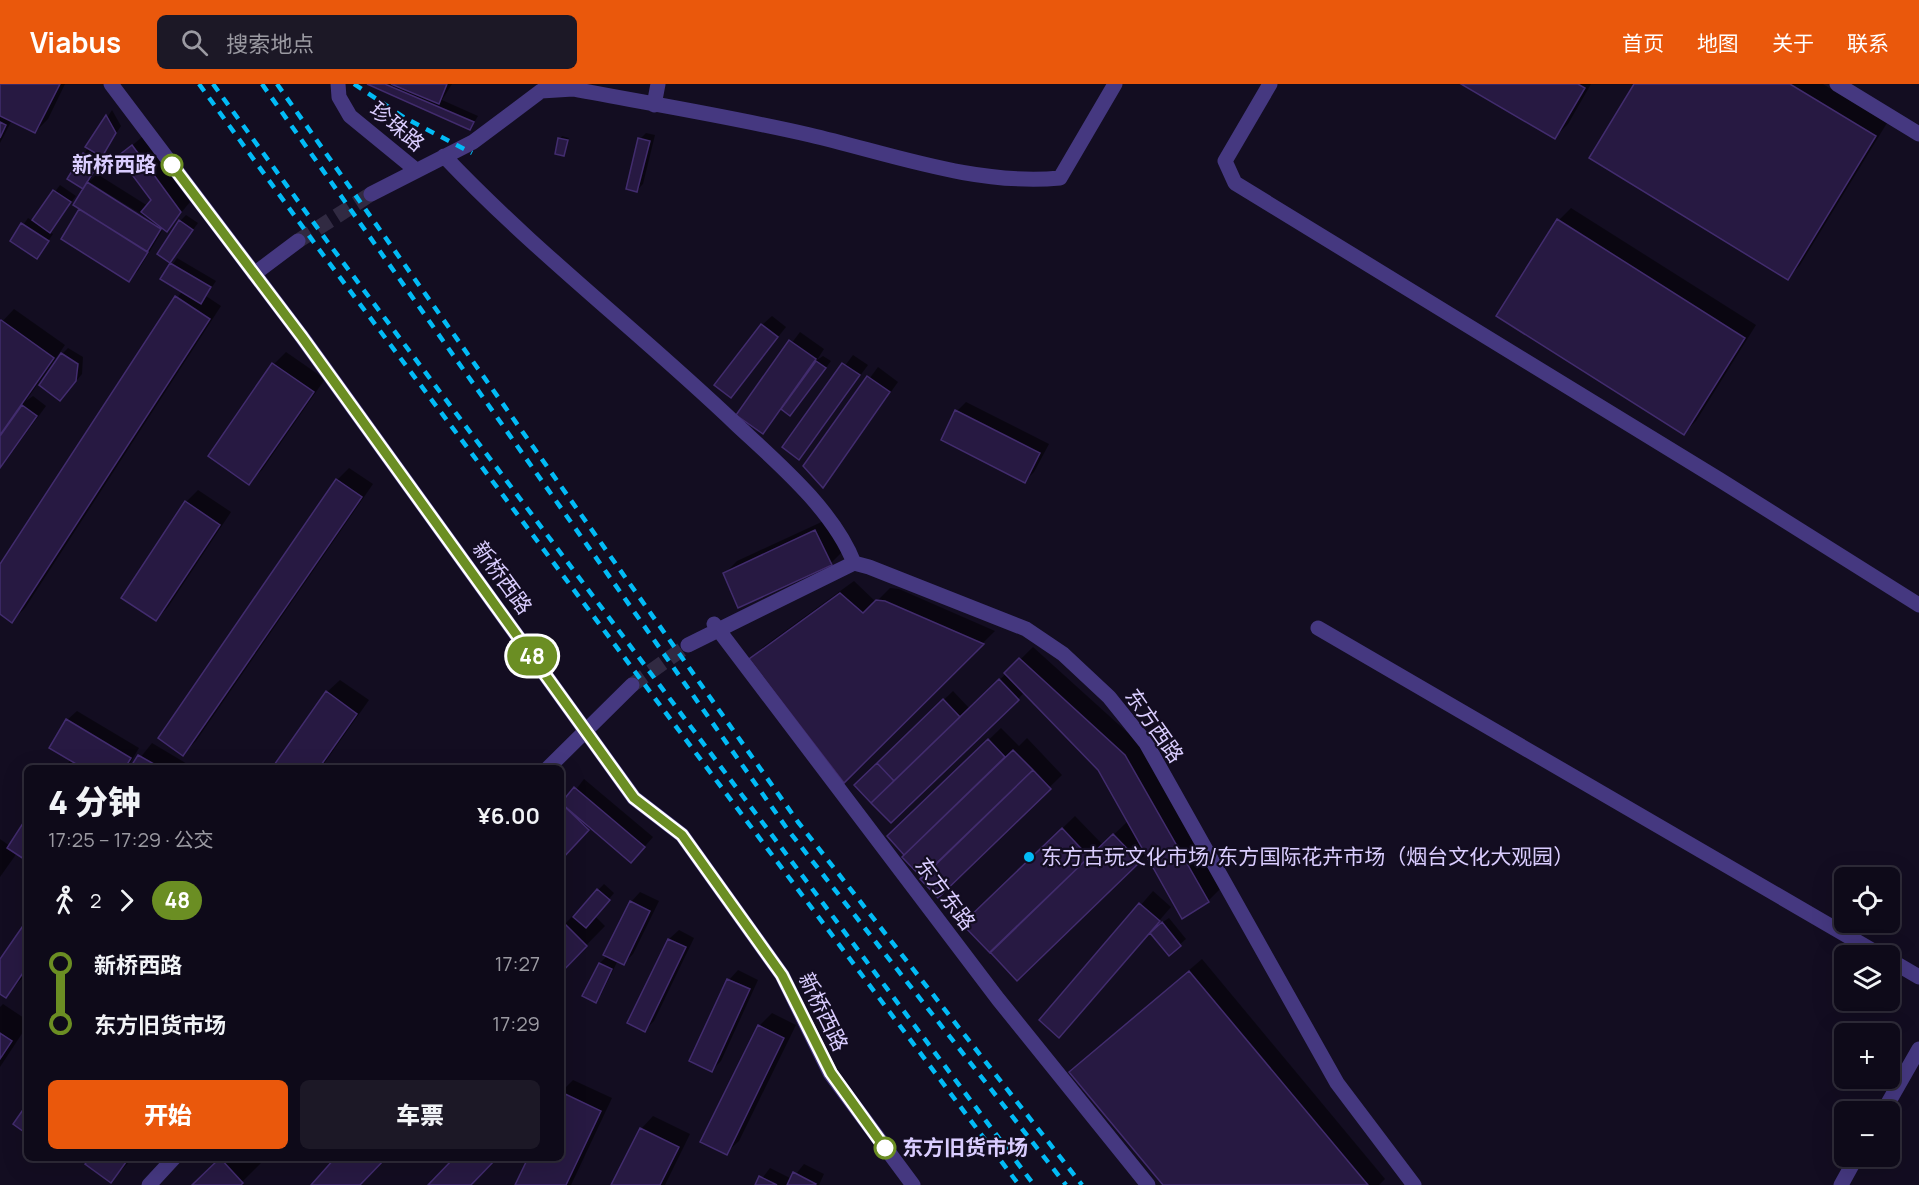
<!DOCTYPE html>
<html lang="zh">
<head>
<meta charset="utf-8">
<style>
	body { margin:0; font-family:Manrope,"Noto Sans SC",sans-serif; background:#1c1826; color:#f1f3f6; height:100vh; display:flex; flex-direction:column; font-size:22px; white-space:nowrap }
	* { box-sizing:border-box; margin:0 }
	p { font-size:20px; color:#9b9aa2 }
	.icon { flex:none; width:33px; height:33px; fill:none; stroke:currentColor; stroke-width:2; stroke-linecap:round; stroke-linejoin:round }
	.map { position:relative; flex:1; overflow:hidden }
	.panel { position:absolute; left:24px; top:681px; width:540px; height:396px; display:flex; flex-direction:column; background:#0e0a19; border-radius:9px; box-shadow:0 6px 24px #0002,0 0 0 2px #2e2b38 }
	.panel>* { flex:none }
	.badge { padding:0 12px; border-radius:20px; font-size:21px; line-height:39px }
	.controls { position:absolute; left:1834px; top:783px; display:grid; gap:12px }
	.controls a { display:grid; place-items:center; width:66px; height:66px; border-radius:9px; background:#0e0a19; box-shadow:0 6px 24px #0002,0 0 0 2px #2e2b38; font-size:30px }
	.map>.badge { position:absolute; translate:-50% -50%; box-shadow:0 0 0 3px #fff }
	.legs { display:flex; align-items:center; gap:9px; height:66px; padding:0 24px; font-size:20px }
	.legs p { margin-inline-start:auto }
	.summary { display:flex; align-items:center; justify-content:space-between; height:102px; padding:0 24px }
	h1 { font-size:33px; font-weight:800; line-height:45px }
	.button { display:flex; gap:12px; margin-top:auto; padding:12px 24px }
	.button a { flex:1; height:69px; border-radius:9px; background:#ea580c; color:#fff; font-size:24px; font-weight:800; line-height:69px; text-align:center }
	.button a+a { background:#1c1826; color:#f1f3f6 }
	ul { padding:0 24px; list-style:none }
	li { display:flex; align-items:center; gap:21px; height:60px; font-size:22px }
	li i { display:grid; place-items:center; width:9px; height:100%; margin:0 8px; background:currentColor }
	li i::after { content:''; width:15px; height:15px; margin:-8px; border:4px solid; border-radius:50%; background:#0e0a19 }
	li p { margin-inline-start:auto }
	li:first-child i { background:linear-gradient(#0000 50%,currentColor 0) }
	li:last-child i { background:linear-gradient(currentColor 50%,#0000 0) }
	header { display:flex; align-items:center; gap:36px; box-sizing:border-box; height:84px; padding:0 30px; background:#ea580c; color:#fff }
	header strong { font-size:28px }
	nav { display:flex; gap:33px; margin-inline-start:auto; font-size:21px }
	.search { width:420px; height:54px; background:#1c1826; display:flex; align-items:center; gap:15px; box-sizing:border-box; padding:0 21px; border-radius:9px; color:#9b9aa2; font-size:22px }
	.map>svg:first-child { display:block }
	.shadow { fill:#0007 }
	.building { fill:#271942; stroke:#422c6e; stroke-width:1.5 }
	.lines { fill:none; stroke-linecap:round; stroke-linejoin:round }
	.minor-tunnel { stroke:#312a42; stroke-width:15; stroke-dasharray:15 8; stroke-linecap:butt }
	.minor { stroke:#453880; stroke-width:15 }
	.rail { stroke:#02bbf6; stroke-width:4.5; stroke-dasharray:9 8; stroke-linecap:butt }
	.line-1-casing { stroke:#fff; stroke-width:14 }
	.line-1 { stroke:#6b8e23; stroke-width:9 }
	.stop-1-dot { fill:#fff; stroke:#6b8e23; stroke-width:3 }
	.poi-dot { fill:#02bbf6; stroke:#130d21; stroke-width:2 }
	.labels { text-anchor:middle; stroke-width:4.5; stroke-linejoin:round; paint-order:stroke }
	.street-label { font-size:21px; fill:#dacdff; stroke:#130d21 }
	.stop-label { font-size:21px; font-weight:bold; fill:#dacdff; stroke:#130d21; text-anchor:end }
	.poi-label { font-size:21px; fill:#dacdff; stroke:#130d21; text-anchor:start }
</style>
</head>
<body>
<header>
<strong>Viabus</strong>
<div class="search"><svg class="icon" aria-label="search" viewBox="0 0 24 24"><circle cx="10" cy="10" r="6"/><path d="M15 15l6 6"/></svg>搜索地点</div>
<nav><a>首页</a><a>地图</a><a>关于</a><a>联系</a></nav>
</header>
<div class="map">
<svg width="1919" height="1101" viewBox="0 0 1919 1101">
	<rect width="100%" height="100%" fill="#130d21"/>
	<path class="shadow" d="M0,0h65l-17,35 -13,13 -23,-12 -12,23z
		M452,0l-10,16 36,16 -8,13 -102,-44z
		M1464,0h127l-23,40 -13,13z
		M1636,0h187l64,39 -87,142 -12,13z
		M112,26l9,16 -19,29 -14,30 74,46 -24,40 -9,9 -66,-42 19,-29 5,-26 -3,-29z
		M646,49l9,2 -12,49 -6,6 3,-51z
		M562,52l7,2 -6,16 -3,-15z
		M142,53l48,65 -23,28 -78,-48 8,-8 51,32 5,-6 -33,-44z
		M60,101l16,11 -27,36 4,2 -16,23 -25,-16 16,-23 5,3z
		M1571,124l185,117 -60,96 -12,12 -125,-213z
		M186,131l12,8 -28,38 10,-40z
		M177,174l39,23 -10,15 15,10 -196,302 -13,13 -12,-8v-46l182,-276 -19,-12z
		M14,225l51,36 -39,56 7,-5 13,10 -46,63v-145z
		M772,232l14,11 -55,69 31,-71z
		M800,248l24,17 -7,11 6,-4 8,5 -35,47 -6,6 -8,-6 -20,25 -24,-18z
		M68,264l15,9 -1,17 -17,20 -3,-40z
		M286,268l39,27 -63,91 -13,13 25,-119z
		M853,271l15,10 -69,93 -15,-11z
		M878,283l20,15 -75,104 -18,-20z
		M966,318l83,42 -15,28 -9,9 -68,-70z
		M349,384l24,16 -177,257 -13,13 154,-274z
		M198,406l33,22 -63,95 -12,13 30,-118z
		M828,435l15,32 -12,12 -107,11 13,-13z
		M854,497l22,21 14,-14 9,1 96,42 -151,149 -93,-121 12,-12z
		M1033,563l105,95 83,146 -13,13 -61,-48 -130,125 -53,-54 111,-108 28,29 25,-24 -29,-52 -74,-77 -134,129 -12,-58 74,-72 17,18z
		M340,596l29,20 -48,68h-47l53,-76z
		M77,627l62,37 -12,20h-64l8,-8 -20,-13 16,-27z
		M1001,644l18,18 8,-8 35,37 -124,121 -49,-60z
		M152,659l42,25h-62z
		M584,695l69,58 -13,15 -49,-25 -30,32v-50z
		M27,736v39l-10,-6 -17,24v-38l10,7z
		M604,800l10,9 -19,23 10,10 -44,45v-43z
		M1153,807l18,16 -19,22 17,-11 17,21 -17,15 -19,-22 -109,88z
		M640,808l19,9 -26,53 -9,9 -6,-3 -17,35 -6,6 -11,-5 16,-33 8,-8 23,-53z
		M27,839v50l-21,23 -6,-4v-30z
		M679,846l15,8 -40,83 -9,9 -16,-7 40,-84z
		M1202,875l183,220 -6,6h-214l-94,-113z
		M738,886l20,10 -37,81 -9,9 -21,-9 38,-81z
		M3,920l24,16v6l-27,41v-60z
		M772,929l24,12 -57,116 -13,12 33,-127z
		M573,996l39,18 -41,87h-54l13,-27h31v-66z
		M653,1032l37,18 -25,51h-52l28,-56z
		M92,1074h41l-22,23z
		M221,1074h39l-2,2 3,3 -22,22h-46z
		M804,1080l20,10 -5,11h-62l13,-17 22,11z"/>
	<path class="building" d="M0,0h60l-25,49 -35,-17z
		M367,0h18l89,38 -4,8z
		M391,0h56l-8,20z
		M1461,0h117l7,4 -30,51z
		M1634,0h156l86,52 -88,144 -199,-122z
		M106,31l10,18 -14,24 -17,-10z
		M0,38l6,3 -6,13z
		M558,54l10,2 -4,16 -9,-2z
		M638,54l12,3 -13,51 -11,-3z
		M132,61l49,67 -14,20 -26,-20 10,-12 -33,-44z
		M83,69l16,10 -16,26 -16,-10z
		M87,98l74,47 -14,23 -74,-47z
		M53,106l18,12 -21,31 -18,-13z
		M79,125l69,43 -19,30 -68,-43z
		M1557,135l188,119 -61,97 -188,-119z
		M179,136l14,10 -23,33 -13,-9z
		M21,139l28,18 -12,18 -27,-18z
		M170,179l41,24 -10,17 -41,-25z
		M175,212l35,23 -198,304 -12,-9v-50z
		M1,236l53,38 -54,77v-114z
		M761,240l17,13 -47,61 -17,-13z
		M789,256l27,19 -53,75 -27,-19z
		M61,269l17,11 -2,17 -16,20 -21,-16z
		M816,277l10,7 -36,48 -9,-7z
		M272,279l42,29 -65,93 -41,-29z
		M842,279l18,12 -61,85 -17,-13z
		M867,292l23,16 -67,96 -20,-22z
		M22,321l15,11 -37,52v-32z
		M955,326l85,43 -15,30 -84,-43z
		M336,395l26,18 -179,259 -25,-18z
		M185,417l35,24 -64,96 -35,-23z
		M815,446l17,35 -94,43 -15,-35z
		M840,509l23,20 13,-13 9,1 99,43 -140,139 -95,-124z
		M1019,574l106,97 84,147 -27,17 -84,-149 -94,-97z
		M999,595l20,21 -128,123 -20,-20z
		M326,607l31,23 -38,54h-47z
		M943,615l17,18 -66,64 -17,-18z
		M66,635l65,39 -6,10h-42l-34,-20z
		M988,655l17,18 -101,98 -17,-19z
		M1013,666l20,20 -111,108 -20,-21z
		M138,671l23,13h-31z
		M877,679l17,18 -23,22 -17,-18z
		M1033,686l18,19 -113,109 -18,-19z
		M574,703l71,60 -14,16 -70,-60z
		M563,721l26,25 -28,30v-53z
		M27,733v44l-20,-13z
		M1062,744l27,29 -99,96 -28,-29z
		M1113,750l27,28 -123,119 -27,-29z
		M597,805l13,11 -24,28 -13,-11z
		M630,817l20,10 -26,54 -21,-10z
		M1139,819l21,18 -101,117 -20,-18z
		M27,836v47l-21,31 -6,-4v-35z
		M1162,838l19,24 -12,10 -19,-23z
		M564,839l23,23 -26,27v-48z
		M668,855l18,8 -41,85 -18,-9z
		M599,879l13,6 -16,34 -14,-7z
		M1189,887l179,214h-205l-94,-113z
		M727,895l23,10 -38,83 -23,-11z
		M758,941l26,13 -57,117 -27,-13z
		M0,949l12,8 -12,18z
		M561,1008l40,19 -35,74h-51l13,-27h33z
		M27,1020v30l-14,-10z
		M640,1044l39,19 -19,38h-49z
		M90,1074h39l-18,25 -26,-19z
		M220,1074l23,25 -2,2h-49z
		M335,1074h51l-26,27h-49z
		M454,1074h43l-26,27h-43z
		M793,1088l23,12 -1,1h-28z
		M759,1092l18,9h-22z"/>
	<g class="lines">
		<path class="minor-tunnel" d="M298,157l73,-47
			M632,601l56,-40"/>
		<path class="minor" d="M111,0l191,253 332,461 48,37 100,140 48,98 83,112
			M338,0l1,13 11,19 66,54
			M1270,0l-45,77 10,22 485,297 199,125
			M1837,0l82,50
			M654,21l4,-21
			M444,72c92,97 198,178 294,270 41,38 96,85 116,137
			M371,110l102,-52 68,-51 32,-2c79,15 159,28 237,46 81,19 166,51 250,43l55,-94
			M254,190l44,-33
			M714,540l284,375 150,186
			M1318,544l564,328
			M688,561l166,-82 15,4 157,62 37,25 46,43 37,46 191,340 77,102
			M548,684l84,-83
			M1890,876l29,17
			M1883,1028l36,-63
			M149,1101l25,-27
			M1841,1101l16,-29"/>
		<path class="rail" d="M199,0l119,164 701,937
			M213,0l114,157 707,944
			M262,0l526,746 278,355
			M277,0l521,738 284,363
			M354,0l51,34 67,35"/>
	</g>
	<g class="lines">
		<g class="line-1-casing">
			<path id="line-1" d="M172,81l130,172 332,461 48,37 100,140 49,98 54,75"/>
		</g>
		<use href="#line-1" class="line-1"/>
	</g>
	<g class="stop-1-dot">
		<circle cx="172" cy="81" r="10"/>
		<circle cx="885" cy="1064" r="10"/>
	</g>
	<circle class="poi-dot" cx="1029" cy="773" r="6"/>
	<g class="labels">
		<g class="street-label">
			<text transform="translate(397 43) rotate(40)" y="7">珍珠路</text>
			<text transform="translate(502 494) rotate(54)" y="7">新桥西路</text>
			<text transform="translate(1154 642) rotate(55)" y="7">东方西路</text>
			<text transform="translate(945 810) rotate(53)" y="7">东方东路</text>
			<text transform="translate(823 928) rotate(64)" y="7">新桥西路</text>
		</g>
		<g class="stop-label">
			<text x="156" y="88">新桥西路</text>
			<text x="902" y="1071" text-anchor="start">东方旧货市场</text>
		</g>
		<g class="poi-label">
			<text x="1041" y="780">东方古玩文化市场/东方国际花卉市场（烟台文化大观园）</text>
		</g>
	</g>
</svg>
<div class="controls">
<a><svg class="icon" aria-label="locate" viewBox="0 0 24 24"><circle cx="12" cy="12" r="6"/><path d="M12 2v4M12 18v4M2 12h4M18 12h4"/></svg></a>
<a><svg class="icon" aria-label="layers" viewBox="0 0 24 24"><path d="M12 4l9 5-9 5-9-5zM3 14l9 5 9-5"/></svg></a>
<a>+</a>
<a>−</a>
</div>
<b class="badge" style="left:532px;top:572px;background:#6b8e23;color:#fff">48</b>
<section class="panel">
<div class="summary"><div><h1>4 分钟</h1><p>17:25 – 17:29 · 公交</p></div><b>¥6.00</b></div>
<div class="legs"><svg class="icon" aria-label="walk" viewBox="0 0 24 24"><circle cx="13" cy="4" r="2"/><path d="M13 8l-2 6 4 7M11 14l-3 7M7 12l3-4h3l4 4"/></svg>2<svg class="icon" aria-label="forward" viewBox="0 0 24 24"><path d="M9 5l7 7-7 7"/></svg><b class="badge" style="background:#6b8e23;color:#fff">48</b></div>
<ul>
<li><i style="color:#6b8e23"></i><b>新桥西路</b><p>17:27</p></li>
<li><i style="color:#6b8e23"></i><b>东方旧货市场</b><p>17:29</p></li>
</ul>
<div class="button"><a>开始</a><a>车票</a></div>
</section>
</div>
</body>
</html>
